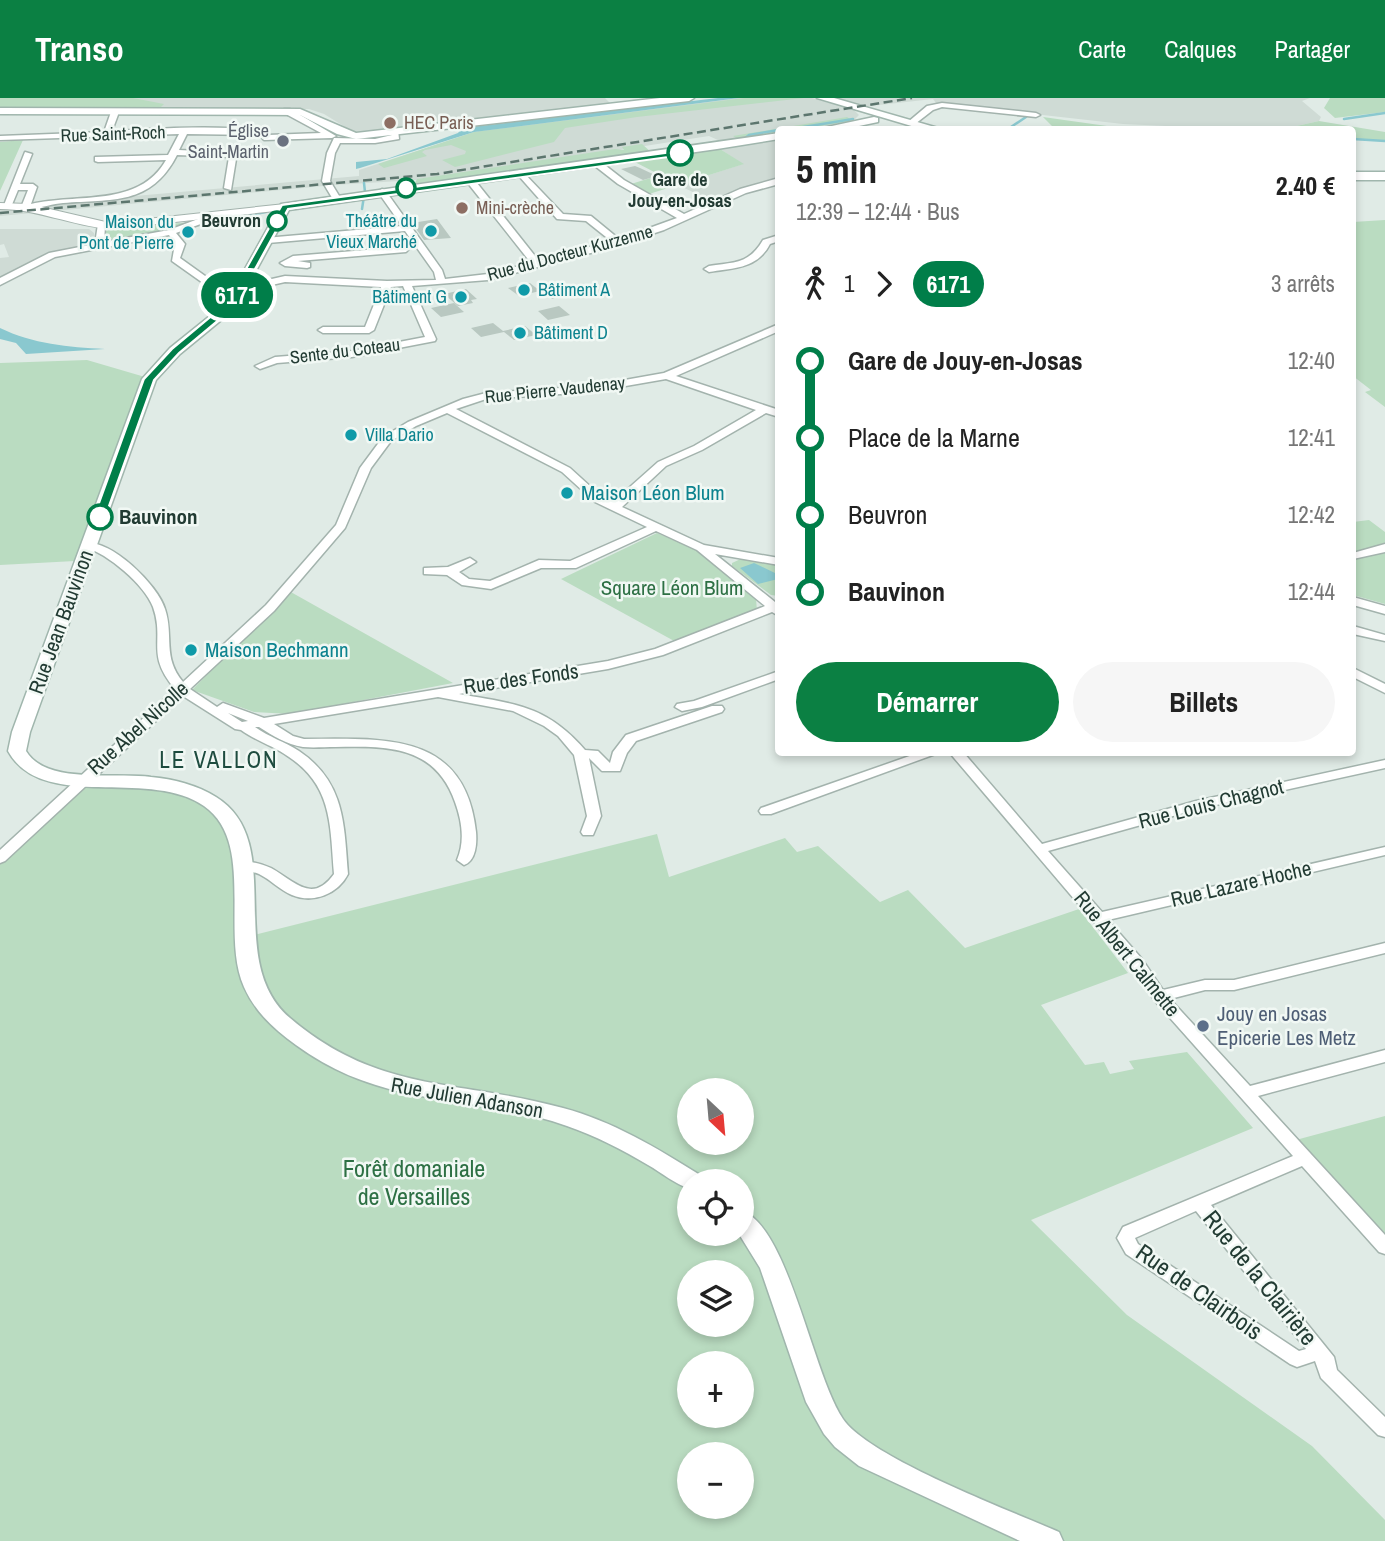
<!DOCTYPE html>
<html lang="fr">
<head>
<meta charset="utf-8">
<style>
	body { margin:0; font-family:"Archivo Narrow",sans-serif; background:#f6f6f6; color:#222; height:100vh; display:flex; flex-direction:column; font-size:26px; white-space:nowrap }
	* { box-sizing:border-box; margin:0 }
	p { font-size:23px; color:#767676 }
	.icon { flex:none; width:38px; height:38px; fill:none; stroke:currentColor; stroke-width:2; stroke-linecap:round; stroke-linejoin:round }
	.map { position:relative; flex:1; overflow:hidden }
	.side { position:absolute; left:775px; top:28px; width:581px; height:630px; display:flex; flex-direction:column; background:#fff; border-radius:7px; box-shadow:0 4px 10px #0003 }
	.side>* { flex:none }
	.badge { padding:0 14px; border-radius:23px; font-size:24px; line-height:46px }
	.needle { width:46px; rotate:154deg }
	.controls { position:absolute; left:677px; top:980px; display:grid; gap:14px }
	.controls a { display:grid; place-items:center; width:77px; height:77px; border-radius:50%; background:#fff; box-shadow:0 4px 10px #0003; font-size:35px }
	.map>.badge { position:absolute; translate:-50% -50%; box-shadow:0 0 0 4px #fff }
	.legs { display:flex; align-items:center; gap:10px; height:77px; padding:0 21px; font-size:23px }
	.legs p { margin-inline-start:auto }
	.head { display:flex; align-items:center; justify-content:space-between; height:119px; padding:0 21px }
	h1 { font-size:38px; font-weight:700; line-height:52px }
	.primary-button { display:flex; gap:14px; margin-top:auto; padding:14px 21px }
	.primary-button a { flex:1; height:80px; border-radius:42px; background:#0b8043; color:#fff; font-size:28px; font-weight:700; line-height:80px; text-align:center }
	.primary-button a+a { background:#f6f6f6; color:#222 }
	ul { padding:0 21px; list-style:none }
	li { display:flex; align-items:center; gap:24px; height:77px; font-size:26px }
	li i { display:grid; place-items:center; width:10px; height:100%; margin:0 9px; background:currentColor }
	li i::after { content:''; width:18px; height:18px; margin:-9px; border:5px solid; border-radius:50%; background:#fff }
	li p { margin-inline-start:auto }
	li:first-child i { background:linear-gradient(#0000 50%,currentColor 0) }
	li:last-child i { background:linear-gradient(currentColor 50%,#0000 0) }
	header { display:flex; align-items:center; gap:42px; box-sizing:border-box; height:98px; padding:0 35px; background:#0b8043; color:#fff }
	header strong { font-size:33px }
	nav { display:flex; gap:38px; margin-inline-start:auto; font-size:24px }
	.map>svg:first-child { display:block }
	.built { fill:#cfdbd5 }
	.green { fill:#badcc1; fill-rule:evenodd }
	.water { fill:#8ac8cf }
	.lines { fill:none; stroke-linecap:round; stroke-linejoin:round }
	.stream { stroke:#8ac8cf; stroke-width:2.5 }
	.building { fill:#b9c8c1 }
	.minor-casing { stroke:#a3b3ad; stroke-width:3 }
	.tertiary-casing { stroke:#a3b3ad; stroke-width:2 }
	.secondary-casing { stroke:#a0b6ad; stroke-width:3 }
	.minor { fill:#fff; fill-rule:evenodd }
	.tertiary { fill:#fff; fill-rule:evenodd }
	.secondary { fill:#fff; fill-rule:evenodd }
	.rail { stroke:#5c766e; stroke-width:2.5; stroke-dasharray:9 4.5; stroke-linecap:butt }
	.line-1 { fill:#007e49; stroke:#fff; stroke-width:2 }
	.education-dot { fill:#8d6e63; stroke:#f1f8f4; stroke-width:2.5 }
	.worship-dot { fill:#6b7280; stroke:#f1f8f4; stroke-width:2.5 }
	.stop-1-dot { fill:#fff; stroke:#007e49; stroke-width:3.5 }
	.culture-dot { fill:#0f9aa8; stroke:#f1f8f4; stroke-width:2.5 }
	.service-dot { fill:#5c6f8a; stroke:#f1f8f4; stroke-width:2.5 }
	.labels { text-anchor:middle; stroke-width:5; stroke-linejoin:round; paint-order:stroke }
	.far-education-label { font-size:18px; fill:#785e54; stroke:#f1f8f4; text-anchor:start }
	.far-worship-label { font-size:18px; fill:#5b616d; stroke:#f1f8f4; text-anchor:end }
	.far-street-label { font-size:18px; fill:#223b33; stroke:#f1f8f4 }
	.far-stop-label { font-size:18px; font-weight:bold; fill:#223b33; stroke:#f1f8f4 }
	.far-culture-label { font-size:18px; fill:#0d838f; stroke:#f1f8f4; text-anchor:end }
	.culture-label { font-size:21px; fill:#0d838f; stroke:#f1f8f4; text-anchor:start }
	.stop-label { font-size:21px; font-weight:bold; fill:#223b33; stroke:#f1f8f4; text-anchor:start }
	.park-label { font-size:21px; fill:#2d7044; stroke:#f1f8f4 }
	.street-label { font-size:21px; fill:#223b33; stroke:#f1f8f4 }
	.service-label { font-size:21px; fill:#4e5e75; stroke:#f1f8f4; text-anchor:start }
	.neighbourhood-label { font-size:23px; letter-spacing:2px; fill:#1e4c3f; stroke:#f1f8f4 }
	.near-park-label { font-size:24px; fill:#2d7044; stroke:#f1f8f4 }
	.near-street-label { font-size:24px; fill:#223b33; stroke:#f1f8f4 }
</style>
</head>
<body>
<header>
<strong>Transo</strong>
<nav><a>Carte</a><a>Calques</a><a>Partager</a></nav>
</header>
<div class="map">
<svg width="1385" height="1443" viewBox="0 0 1385 1443">
	<rect width="100%" height="100%" fill="#e0ebe6"/>
	<path class="built" d="M0,0h605l5,5 -255,30 -31,-19 -15,-5 -272,1z
		M739,0h73l17,5 13,-2 -8,-3h476l-8,3 19,16 -2,4 -36,8 -96,-2 -64,-3 -187,-21 -3,-4 -81,9 7,7 -6,6 -49,8 -25,1 -40,11h-19l-11,-5 -277,43 -98,6 -334,31v-8l359,-32v-6l120,-39z
		M779,40v41l-65,23 -36,-17 65,-21 -23,-15z
		M0,131h89l5,4 1,10 -46,10 -45,25 -4,-1v-19l9,-1 -5,-13 -4,1z"/>
	<path class="green" d="M0,0h133l31,6 -4,4 -160,1z
		M744,0h60l-167,19 -72,11 -11,14 -99,25 -13,-7 23,-6 1,-3 -15,-6 -26,5 -3,2 5,4 -43,12 -6,-4 96,-32z
		M1330,0h55v14l-50,6 -11,-10z
		M847,19l6,4 -52,8 -22,1v3l-40,7 -6,-4z
		M1043,19l78,11 65,1h-131z
		M1319,23l66,11v9l-32,-2v-9l-70,-1z
		M23,42l-23,51v-49z
		M642,46l10,9 -238,32 3,-6 198,-30 9,1 -2,-3z
		M720,51l24,15 -95,30 -18,-10 29,-9 -27,-14z
		M1385,122v187l-20,-15 6,-2 -18,-14v-154z
		M194,124l-24,9 -68,11 3,-13z
		M87,262l58,17 -70,184 -75,4v-202z
		M1369,422l16,12v72l-32,-9v-73z
		M657,435l39,17 60,48 1,14 -81,30 -115,-63z
		M745,459l34,7v32l-8,-1 -39,-29v-3z
		M289,493l164,92 -163,31 -36,-2 -62,-22z
		M115,688l60,4 44,23 15,37v90l423,-106 12,43 116,-39 12,14 21,-6 62,56 28,-12 57,58 114,-39 49,64 -87,32 44,60 19,-3 6,12 24,-5 -5,-8 58,-9 66,76 -222,92 96,95 185,131 73,74v21h-1385v-678l73,-76zM690,992h52v53h-52zM690,1083h52v53h-52zM690,1174h52v53h-52zM690,1265h52v53h-52zM690,1356h52v53h-52z
		M1385,1018v128l-93,-103z"/>
	<path class="water" d="M718,0h21l-265,34 -114,36 -4,1v-7l31,-3 71,-26 4,-5z
		M0,230c33,16 68,19 105,21l-79,5 -10,-11 -16,-4z
		M754,465l23,11 1,5 -20,5 -18,-16z"/>
	<g class="lines">
		<path class="stream" d="M1344,21l41,-6
			M1011,29l15,-10
			M785,32l68,-11
			M744,41l5,-4 30,-5
			M1353,41l32,2
			M364,85l1,9
			M362,111l2,-13
			M199,127l67,-13"/>
	</g>
	<path class="building" d="M635,68l5,2 17,8 -14,4 -22,-11z
		M437,121l14,19 -27,2 -12,-17z
		M530,185l10,8 -21,5 -11,-8z
		M563,187l10,9 -21,5 -11,-9z
		M466,191l11,10 -6,1 2,3 -15,3 -14,-12z
		M454,205l10,9 -23,5 -10,-9z
		M559,208l11,9 -22,5 -10,-9z
		M493,225l10,8 22,-5 11,9 -22,5 -10,-8 -23,5 -10,-9z"/>
	<g class="lines">
		<g class="minor-casing">
			<path id="minor" d="M942,5l94,10 4,2 -4,2 -94,-10 -9,3 -18,14 -7,-2 19,-16z
				M284,11h6l46,27 -4,2 -68,2 -4,-4 -5,-1 -68,-1 -8,16 58,3 -6,37 -7,-2 5,-31 -52,-2c-26,51 -65,44 -114,48 -14,1 -30,9 -41,2l6,-15h-10l-7,17 -7,-2 21,-53 7,2 -12,30h13l4,3 -6,17c46,-11 108,4 135,-44l-68,2 -3,-1v-4l73,-2 11,-21 -179,6v-4l104,-4 7,-20 4,-2 4,2 -7,19c47,-2 109,-7 155,1l1,3 53,-2 -37,-20z
				M392,32h6l1,9 -24,4h-35l-5,10 -5,28 11,18 -7,2 -12,-20 5,-28 7,-15 41,1 17,-4z
				M595,64h6l23,18 60,34 56,-25 39,-11v6l-33,9 -82,37 -58,19 -118,31 -76,6 24,53 -1,2 -83,16 -75,6 -17,6 -5,-3 20,-9 77,-6 73,-14 -22,-51 -12,1 -17,43 -5,3h-46l-5,-3 5,-3h42l16,-40 -96,-5 -45,10 -5,-3 2,-2 48,-11 102,5 49,-1 -2,-8 -29,-41 -137,12 -5,-3 2,-2 137,-12 -24,-34 4,-3 3,1 57,80 3,9 43,-5 43,-11 -64,-81v-4h6l66,83 72,-20 -25,-20 -29,-2 -39,-44v-4l3,-1 42,44 28,2 28,23 58,-21 -59,-34 -23,-18z
				M214,115l3,1v4l-41,15 9,11 -5,14 46,33 14,2v4l-20,-2 -48,-34 3,-17 -6,-9 -114,22 -55,28v-7l49,-25 46,-9 3,-20 7,2 -1,16 65,-12z
				M779,137v6l-9,3c-13,25 -36,24 -61,28l-5,-3 5,-3c26,-4 40,-2 54,-26z
				M403,149l5,3 -2,2 -108,9 12,2v4l-3,1 -22,-2 -5,-3 13,-7z
				M779,226v7l-103,45 103,34v7l-13,-4 -64,37 -36,16 -44,41 82,38 75,13v7l-64,-11 60,48 4,-1v15l-7,-4 -109,43 -55,14 -149,25c56,10 87,11 126,56l13,1 12,12 3,-11 13,-17 86,-29h10l2,3 -2,3 -86,29 -9,12 -7,18h-18l-13,-13 12,58 -8,19h-10l-2,-3 6,-16 -13,-61 -16,-19 -14,-10 -31,-15 -75,-14 -164,27 19,12 11,3c78,0 161,-9 172,93 1,11 0,29 -12,33l-7,-5c8,-18 5,-39 -2,-58 -20,-57 -68,-56 -120,-55 -10,0 -22,1 -32,0 -17,-3 -30,-11 -44,-20h-4c14,10 30,15 44,24 46,31 45,73 49,123 -10,20 -35,30 -56,21 -12,-5 -21,-15 -33,-21 -7,-3 -14,-3 -21,-5l-2,-3 7,-5c10,1 19,3 28,7 22,12 41,37 63,6 -4,-47 -1,-88 -45,-117 -15,-11 -33,-16 -48,-27l-6,-1 -52,-33 -178,165 -5,2v-13l175,-161c-30,-35 -10,-48 -22,-82 -9,-23 -45,-53 -68,-60v-4c26,-4 73,42 80,66 9,27 -3,48 18,73l83,-77 70,-80 24,-57 23,-31 25,-15 55,-23 23,-6 105,-7 73,-13zM666,281l90,31 -62,36 -36,16 -45,40 -10,-4 -33,-30 -114,-59 30,-10 105,-7zM447,315l115,59 33,30 52,25 -77,34 -31,-1 -49,21 -21,-2 -10,-7 17,-10 -6,-4 -22,9 -24,1v6l23,1 15,10 29,4 50,-21h35l80,-37 41,19 68,56 -110,43 -47,12 -344,57 -41,-15 -6,4 -27,-18 84,-78 71,-83 26,-60 20,-27 25,-15zM228,615l20,8 -6,1z
				M1385,446v8l-32,7v-6z
				M1353,499l32,9v8l-32,-9z
				M1353,528l32,9v6l-32,-7z
				M1353,570l32,16v9l-32,-16z
				M779,573v8l-77,28 -20,4 -7,-4 2,-3 17,-3z
				M921,654h20l-170,62h-10l-2,-3 2,-3z
				M949,654h14l79,92 154,-43 189,-41v8l-187,41 -150,42 54,61 283,-65v8l-277,65 34,39 21,31 42,-10h29l151,-37v10l-151,37h-29l-35,9 80,87 135,-36v12l-127,34 127,139v19l-6,-2 -77,-86 -91,39 123,152 3,13 48,47v20l-7,-2 -57,-57 -6,-17 -18,6 -7,-3 -164,-110 -9,-16 6,-11 170,-71 -139,-156 -22,-33zM1196,1113l110,138 -7,2 -161,-107 -3,-6z"/>
		</g>
		<g class="tertiary-casing">
			<path id="tertiary" d="M0,105l28,1 82,19 175,-19 5,3 -5,3 -175,19c-38,-3 -72,-20 -110,-20z"/>
		</g>
		<g class="secondary-casing">
			<path id="secondary" d="M660,0h34l-5,3 -333,38 -19,-5 -37,-19 -300,-1v-6l300,1 56,24z
				M817,0h17l111,32h-20z
				M874,19l4,1v4l-38,8h-27z
				M779,35v6l-62,10 -428,61 -53,98 -56,46 -24,26 -126,352 -4,19c20,34 90,21 125,26 22,2 46,8 65,20 73,45 6,163 74,221 89,76 169,61 273,90 49,13 94,40 137,67l4,6h-14v8c-15,-5 -28,-16 -42,-24 -25,-15 -52,-29 -81,-39 -95,-33 -183,-16 -271,-81 -22,-16 -41,-33 -52,-58 -24,-53 12,-145 -40,-181 -56,-39 -162,7 -196,-55l4,-19 130,-353 28,-31 56,-45 55,-99z
				M1353,74h32v8h-32z
				M742,1113c46,15 71,164 101,208 27,39 166,91 216,113l4,9h-43l-161,-75 -24,-19 -11,-13 -18,-32 -46,-134 -21,-34h3z"/>
		</g>
		<use href="#minor" class="minor"/>
		<use href="#tertiary" class="tertiary"/>
		<use href="#secondary" class="secondary"/>
		<path class="rail" d="M0,115l437,-39 475,-76"/>
	</g>
	<path class="line-1" d="M680,53l3,4 -395,54 -54,98 -55,46 -25,27 -49,137 -5,3 -6,-3 50,-138 28,-30 55,-46 55,-98z"/>
	<g class="education-dot">
		<circle cx="390" cy="25" r="7"/>
		<circle cx="462" cy="110" r="7"/>
	</g>
	<circle class="worship-dot" cx="283" cy="43" r="7"/>
	<g class="stop-1-dot">
		<circle cx="680" cy="55" r="12"/>
		<circle cx="406" cy="90" r="9"/>
		<circle cx="277" cy="123" r="9"/>
		<circle cx="100" cy="419" r="12"/>
	</g>
	<g class="culture-dot">
		<circle cx="431" cy="133" r="7"/>
		<circle cx="188" cy="134" r="7"/>
		<circle cx="524" cy="192" r="7"/>
		<circle cx="461" cy="199" r="7"/>
		<circle cx="520" cy="235" r="7"/>
		<circle cx="351" cy="337" r="7"/>
		<circle cx="567" cy="395" r="7"/>
		<circle cx="191" cy="552" r="7"/>
	</g>
	<circle class="service-dot" cx="1203" cy="928" r="7"/>
	<g class="labels">
		<g class="far-education-label">
			<text x="404" y="31">HEC Paris</text>
			<text x="476" y="116">Mini-crèche</text>
		</g>
		<g class="far-worship-label">
			<text x="269" y="39">Église<tspan x="269" dy="21">Saint-Martin</tspan></text>
		</g>
		<g class="far-street-label">
			<text transform="translate(113 36) rotate(-2)" y="6">Rue Saint-Roch</text>
			<text transform="translate(570 155) rotate(-15)" y="6">Rue du Docteur Kurzenne</text>
			<text transform="translate(345 253) rotate(-7)" y="6">Sente du Coteau</text>
			<text transform="translate(555 292) rotate(-6)" y="6">Rue Pierre Vaudenay</text>
		</g>
		<g class="far-stop-label">
			<text x="680" y="88">Gare de<tspan x="680" dy="21">Jouy-en-Josas</tspan></text>
			<text x="261" y="129" text-anchor="end">Beuvron</text>
		</g>
		<g class="far-culture-label">
			<text x="417" y="129">Théâtre du<tspan x="417" dy="21">Vieux Marché</tspan></text>
			<text x="174" y="130">Maison du<tspan x="174" dy="21">Pont de Pierre</tspan></text>
			<text x="538" y="198" text-anchor="start">Bâtiment A</text>
			<text x="447" y="205">Bâtiment G</text>
			<text x="534" y="241" text-anchor="start">Bâtiment D</text>
			<text x="365" y="343" text-anchor="start">Villa Dario</text>
		</g>
		<g class="culture-label">
			<text x="581" y="402">Maison Léon Blum</text>
			<text x="205" y="559">Maison Bechmann</text>
		</g>
		<g class="stop-label">
			<text x="119" y="426">Bauvinon</text>
		</g>
		<g class="park-label">
			<text x="672" y="497">Square Léon Blum</text>
		</g>
		<g class="street-label">
			<text transform="translate(61 524) rotate(-70)" y="7">Rue Jean Bauvinon</text>
			<text transform="translate(521 581) rotate(-8)" y="7">Rue des Fonds</text>
			<text transform="translate(138 630) rotate(-42)" y="7">Rue Abel Nicolle</text>
			<text transform="translate(1211 706) rotate(-14)" y="7">Rue Louis Chagnot</text>
			<text transform="translate(1241 786) rotate(-13)" y="7">Rue Lazare Hoche</text>
			<text transform="translate(1127 856) rotate(51)" y="7">Rue Albert Calmette</text>
			<text transform="translate(467 1000) rotate(10)" y="7">Rue Julien Adanson</text>
		</g>
		<g class="service-label">
			<text x="1217" y="923">Jouy en Josas<tspan x="1217" dy="24">Epicerie Les Metz</tspan></text>
		</g>
		<g class="neighbourhood-label">
			<text x="219" y="670">LE VALLON</text>
		</g>
		<g class="near-park-label">
			<text x="414" y="1079">Forêt domaniale<tspan x="414" dy="28">de Versailles</tspan></text>
		</g>
		<g class="near-street-label">
			<text transform="translate(1260 1180) rotate(51)" y="8">Rue de la Clairière</text>
			<text transform="translate(1199 1194) rotate(35)" y="8">Rue de Clairbois</text>
		</g>
	</g>
</svg>
<div class="controls">
<a><svg class="needle" viewBox="-14 -14 28 28"><path d="M0-13l5 13h-10z" fill="#e53935"/><path d="M0 13l5-13h-10z" fill="#767676"/></svg></a>
<a><svg class="icon" aria-label="locate" viewBox="0 0 24 24"><circle cx="12" cy="12" r="6"/><path d="M12 2v4M12 18v4M2 12h4M18 12h4"/></svg></a>
<a><svg class="icon" aria-label="layers" viewBox="0 0 24 24"><path d="M12 4l9 5-9 5-9-5zM3 14l9 5 9-5"/></svg></a>
<a>+</a>
<a>−</a>
</div>
<b class="badge" style="left:237px;top:197px;background:#007e49;color:#fff">6171</b>
<section class="side">
<div class="head"><div><h1>5 min</h1><p>12:39 – 12:44 · Bus</p></div><b>2.40 €</b></div>
<div class="legs"><svg class="icon" aria-label="walk" viewBox="0 0 24 24"><circle cx="13" cy="4" r="2"/><path d="M13 8l-2 6 4 7M11 14l-3 7M7 12l3-4h3l4 4"/></svg>1<svg class="icon" aria-label="forward" viewBox="0 0 24 24"><path d="M9 5l7 7-7 7"/></svg><b class="badge" style="background:#007e49;color:#fff">6171</b><p>3 arrêts</p></div>
<ul>
<li><i style="color:#007e49"></i><b>Gare de Jouy-en-Josas</b><p>12:40</p></li>
<li><i style="color:#007e49"></i><span>Place de la Marne</span><p>12:41</p></li>
<li><i style="color:#007e49"></i><span>Beuvron</span><p>12:42</p></li>
<li><i style="color:#007e49"></i><b>Bauvinon</b><p>12:44</p></li>
</ul>
<div class="primary-button"><a>Démarrer</a><a>Billets</a></div>
</section>
</div>
</body>
</html>
